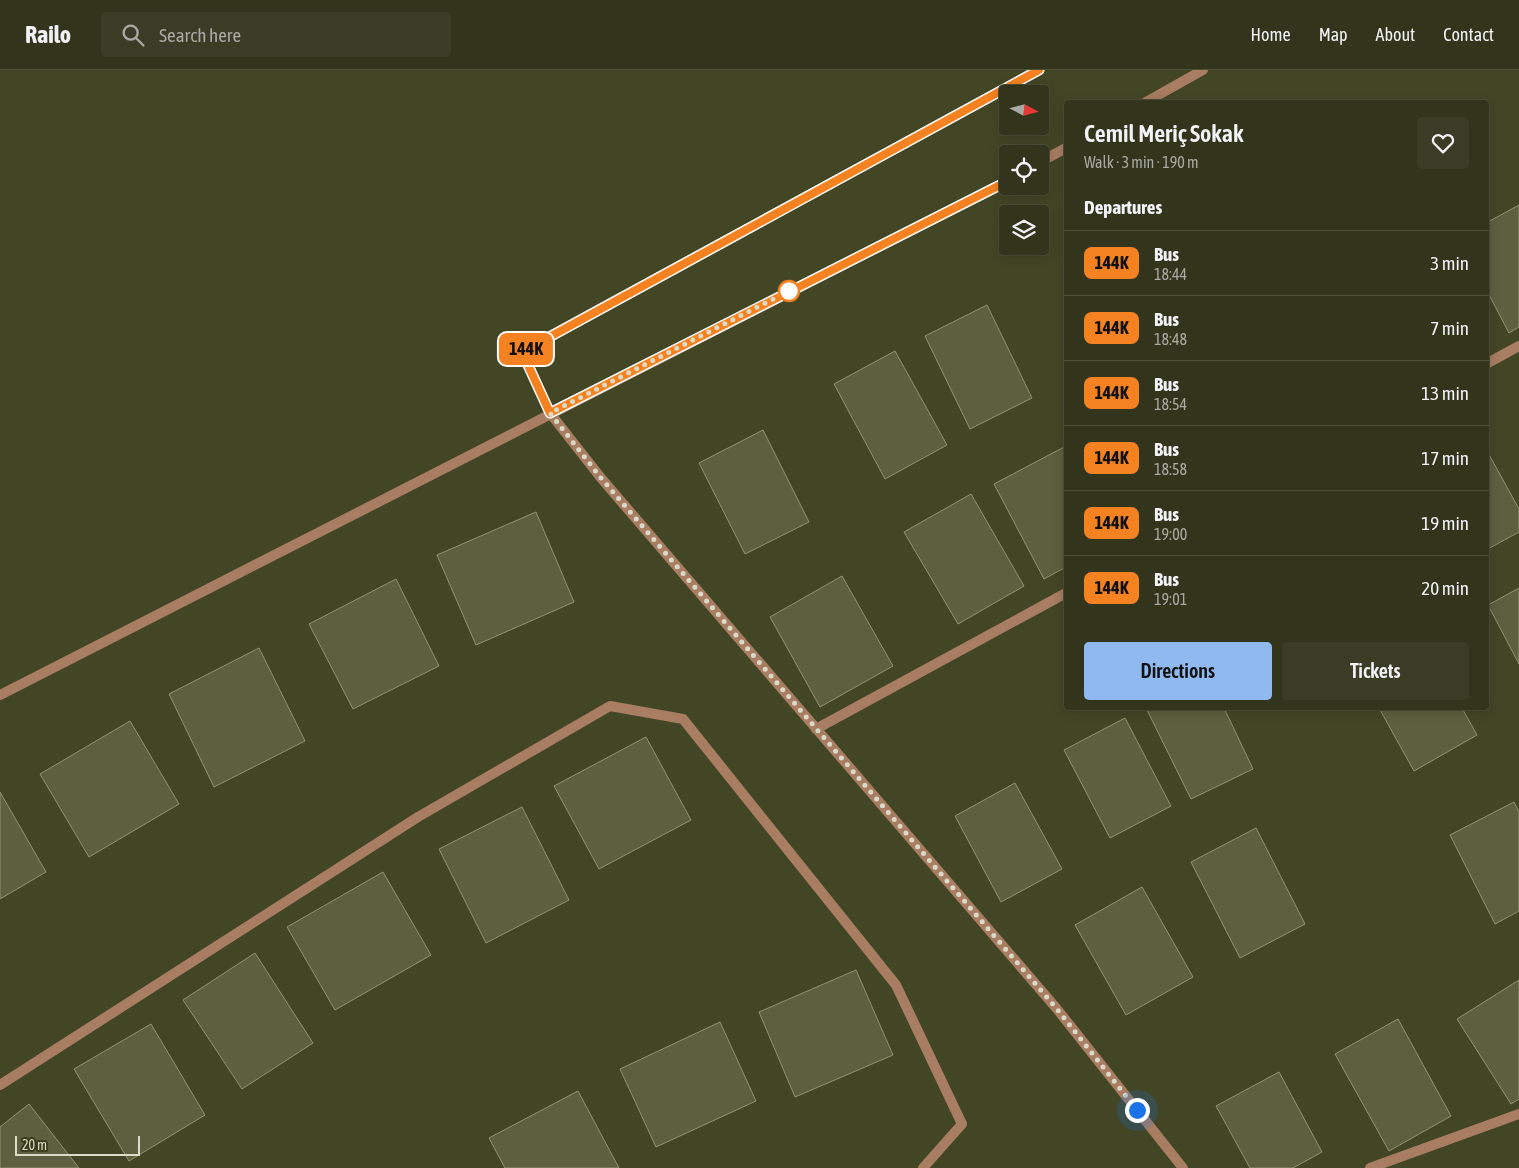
<!DOCTYPE html>
<html lang="en">
<head>
<meta charset="utf-8">
<style>
	body { margin:0; font-family:"Asap Condensed",sans-serif; background:#3a3c25; color:#f1f3f6; height:100vh; display:flex; flex-direction:column; font-size:19px; white-space:nowrap }
	* { box-sizing:border-box; margin:0 }
	p { font-size:16px; color:#a8aaa3 }
	.icon { flex:none; width:28px; height:28px; fill:none; stroke:currentColor; stroke-width:2; stroke-linecap:round; stroke-linejoin:round }
	.map { position:relative; flex:1; overflow:hidden }
	.drawer { position:absolute; left:1064px; top:30px; width:425px; height:610px; display:flex; flex-direction:column; background:#32341c; border-radius:5px; box-shadow:0 2px 12px #0003,0 0 0 1px #4d4f3b }
	.drawer>* { flex:none }
	.badge { padding:0 10px; border-radius:8px; font-size:18px; line-height:32px }
	.needle { width:32px; rotate:97deg }
	.controls { position:absolute; left:999px; top:15px; display:grid; gap:10px }
	.controls a { display:grid; place-items:center; width:50px; height:50px; border-radius:5px; background:#32341c; box-shadow:0 2px 12px #0003,0 0 0 1px #4d4f3b; font-size:25px }
	.scale { position:absolute; left:15px; bottom:12px; width:125px; box-sizing:border-box; padding-left:5px; border:2px solid #d9dbc8; border-top:0; font-size:14px; line-height:18px; white-space:nowrap; color:#d9dbc8; -webkit-text-stroke:4px #393c1a; paint-order:stroke }
	.you { position:absolute; width:25px; height:25px; margin:-12px; border:4px solid #fff; border-radius:50%; background:#1a73e8; box-shadow:0 0 0 8px #1a73e833 }
	.map>.badge { position:absolute; translate:-50% -50%; box-shadow:0 0 0 2px #fff }
	h2 { padding:0 20px; font-size:19px; line-height:45px }
	.round { display:grid; place-items:center; flex:none; width:52px; height:52px; border-radius:5px; background:#3a3c25 }
	.summary { display:flex; align-items:center; justify-content:space-between; height:85px; padding:0 20px }
	h1 { font-size:24px; font-weight:600; line-height:38px }
	.action { display:flex; gap:10px; margin-top:auto; padding:10px 20px }
	.action a { flex:1; height:58px; border-radius:5px; background:#90b9f0; color:#111; font-size:20px; font-weight:600; line-height:58px; text-align:center }
	.action a+a { background:#3a3c25; color:#f1f3f6 }
	ul { padding:0; list-style:none }
	li { display:flex; align-items:center; gap:15px; height:65px; padding:0 20px; border-top:1px solid #4d4f3b }
	li div { flex:1 }
	li b { display:block; font-size:19px }
	li em { font-style:normal }
	li .badge { min-width:55px; font-weight:700; text-align:center }
	header { display:flex; align-items:center; gap:30px; box-sizing:border-box; height:70px; padding:0 25px; background:#32341c; border-bottom:1px solid #4d4f3b }
	header strong { font-size:24px }
	nav { display:flex; gap:28px; margin-inline-start:auto; font-size:18px }
	.search { width:350px; height:45px; background:#3a3c25; display:flex; align-items:center; gap:12px; box-sizing:border-box; padding:0 18px; border-radius:5px; color:#a8aaa3; font-size:19px }
	.map>svg:first-child { display:block }
	.building { fill:#5d603e; stroke:#909470 }
	.lines { fill:none; stroke-linecap:round; stroke-linejoin:round }
	.lane { stroke:#a87d62; stroke-width:10 }
	.street { stroke:#a87d62; stroke-width:10 }
	.line-casing { stroke:#fff; stroke-width:11 }
	.line { stroke:#f58220; stroke-width:8 }
	.walk { stroke:#d9dbc8; stroke-width:5; stroke-dasharray:0 9 }
	.stop-dot { fill:#fff; stroke:#f58220; stroke-width:2.5 }
</style>
</head>
<body>
<header>
<strong>Railo</strong>
<div class="search"><svg class="icon" aria-label="search" viewBox="0 0 24 24"><circle cx="10" cy="10" r="6"/><path d="M15 15l6 6"/></svg>Search here</div>
<nav><a>Home</a><a>Map</a><a>About</a><a>Contact</a></nav>
</header>
<div class="map">
<svg width="1519" height="1098" viewBox="0 0 1519 1098">
	<rect width="100%" height="100%" fill="#434625"/>
	<path class="building" d="M1519,135v122l-10,6 -23,-44v-66z
		M987,235l45,93 -62,31 -45,-93z
		M895,281l52,94 -62,34 -51,-95z
		M763,360l46,92 -64,32 -46,-91z
		M1066,376v121l-22,12 -50,-95z
		M1486,379l33,60v23l-33,18z
		M971,424l53,92 -66,38 -54,-92z
		M536,442l38,90 -98,43 -39,-90z
		M842,506l51,90 -73,41 -50,-90z
		M396,509l43,87 -86,43 -44,-85z
		M1519,518v76l-31,-59z
		M259,578l46,93 -91,46 -45,-93z
		M1146,638h78l29,61 -62,30z
		M1379,638h83l15,27 -63,36z
		M1125,648l46,88 -61,32 -46,-88z
		M130,651l49,83 -90,53 -49,-83z
		M646,667l45,83 -92,49 -45,-83z
		M1015,713l47,86 -61,33 -46,-86z
		M0,722l46,80 -46,27z
		M1514,732l5,10v99l-24,13 -45,-89z
		M522,737l47,93 -83,43 -47,-94z
		M1256,758l49,96 -65,34 -49,-96z
		M383,802l48,83 -96,55 -48,-83z
		M1142,817l51,90 -67,38 -51,-90z
		M255,883l58,90 -71,46 -59,-89z
		M856,900l37,85 -98,42 -36,-85z
		M1519,910v119l-8,5 -54,-85z
		M1398,949l53,97 -62,35 -54,-97z
		M720,952l36,79 -100,46 -36,-78z
		M151,954l54,91 -76,46 -55,-92z
		M1279,1002l43,80 -29,16h-43l-34,-62z
		M578,1021l41,77h-114l-16,-30z
		M29,1034l50,64h-79v-41z"/>
	<g class="lines">
		<path class="lane" d="M550,343l51,65 456,531 126,159
			M0,1015l418,-268 192,-111 73,13 213,266 66,139 -39,44"/>
		<path class="street" d="M1146,32l57,-32
			M1040,92l26,-14
			M1486,294l33,-18
			M550,343l-28,-62 517,-281
			M0,625l1008,-514
			M816,659l250,-136
			M1370,1098l149,-54"/>
	</g>
	<g class="lines">
		<g class="line-casing">
			<path id="line" d="M1008,111l-458,232 -28,-61 517,-282"/>
		</g>
		<use href="#line" class="line"/>
		<path class="walk" d="M789,221l-239,122 51,65 456,531 80,101"/>
	</g>
	<circle class="stop-dot" cx="789" cy="221" r="10"/>
</svg>
<div class="controls">
<a><svg class="needle" viewBox="-14 -14 28 28"><path d="M0-13l5 13h-10z" fill="#e53935"/><path d="M0 13l5-13h-10z" fill="#a8aaa3"/></svg></a>
<a><svg class="icon" aria-label="locate" viewBox="0 0 24 24"><circle cx="12" cy="12" r="6"/><path d="M12 2v4M12 18v4M2 12h4M18 12h4"/></svg></a>
<a><svg class="icon" aria-label="layers" viewBox="0 0 24 24"><path d="M12 4l9 5-9 5-9-5zM3 14l9 5 9-5"/></svg></a>
</div>
<div class="scale">20 m</div>
<div class="you" style="left:1137px;top:1040px"></div>
<b class="badge" style="left:526px;top:279px;background:#f58220;color:#111">144K</b>
<section class="drawer">
<div class="summary"><div><h1>Cemil Meriç Sokak</h1><p>Walk · 3 min · 190 m</p></div><a class="round"><svg class="icon" aria-label="heart" viewBox="0 0 24 24"><path d="M12 20l-8-8c-3-5 5-10 8-4 3-6 11-1 8 4z"/></svg></a></div>
<h2>Departures</h2>
<ul>
<li><span class="badge" style="background:#f58220;color:#111">144K</span><div><b>Bus</b><p>18:44</p></div><em>3 min</em></li>
<li><span class="badge" style="background:#f58220;color:#111">144K</span><div><b>Bus</b><p>18:48</p></div><em>7 min</em></li>
<li><span class="badge" style="background:#f58220;color:#111">144K</span><div><b>Bus</b><p>18:54</p></div><em>13 min</em></li>
<li><span class="badge" style="background:#f58220;color:#111">144K</span><div><b>Bus</b><p>18:58</p></div><em>17 min</em></li>
<li><span class="badge" style="background:#f58220;color:#111">144K</span><div><b>Bus</b><p>19:00</p></div><em>19 min</em></li>
<li><span class="badge" style="background:#f58220;color:#111">144K</span><div><b>Bus</b><p>19:01</p></div><em>20 min</em></li>
</ul>
<div class="action"><a>Directions</a><a>Tickets</a></div>
</section>
</div>
</body>
</html>
